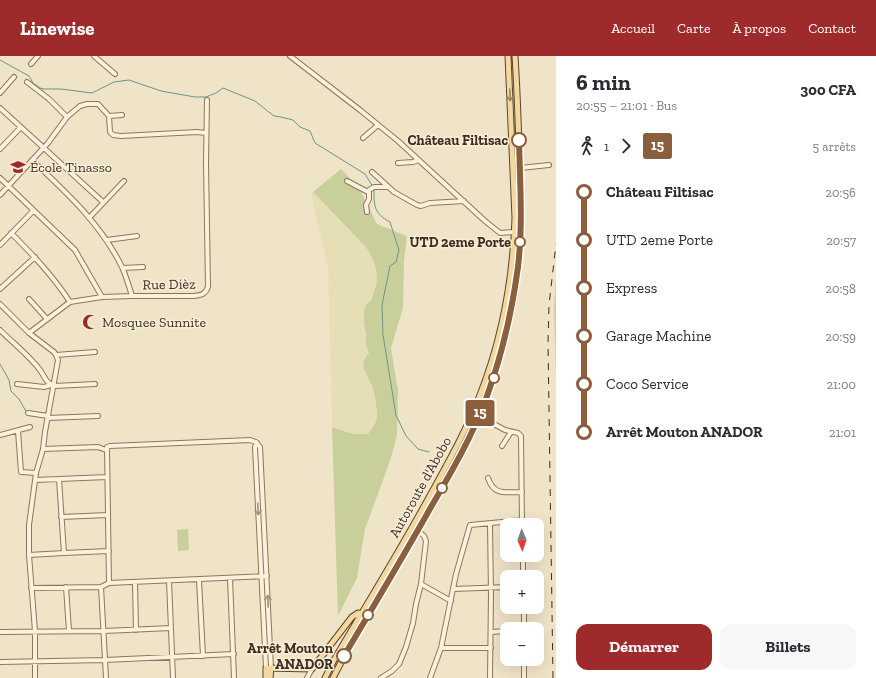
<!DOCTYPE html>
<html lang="fr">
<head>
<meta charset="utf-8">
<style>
	body { margin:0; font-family:"Zilla Slab",serif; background:#f7f7f7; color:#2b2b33; height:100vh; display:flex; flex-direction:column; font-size:15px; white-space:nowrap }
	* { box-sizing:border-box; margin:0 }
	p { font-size:13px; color:#7c7c81 }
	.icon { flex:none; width:22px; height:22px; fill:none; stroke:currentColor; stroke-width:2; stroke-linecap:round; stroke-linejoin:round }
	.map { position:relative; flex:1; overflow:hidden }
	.panel { display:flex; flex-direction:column; background:#fff; width:320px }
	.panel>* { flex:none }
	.badge { padding:0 8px; border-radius:3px; font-size:14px; line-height:26px }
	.needle { width:26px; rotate:178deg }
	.tools { position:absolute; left:500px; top:462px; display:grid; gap:8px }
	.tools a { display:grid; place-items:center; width:44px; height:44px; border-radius:8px; background:#fff; box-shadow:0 4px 16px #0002; font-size:20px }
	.map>.badge { position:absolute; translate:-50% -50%; box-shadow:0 0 0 2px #fff }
	.legs { display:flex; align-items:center; gap:6px; height:44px; padding:0 20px; font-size:13px }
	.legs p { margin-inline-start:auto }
	.headline { display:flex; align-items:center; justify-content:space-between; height:68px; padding:0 20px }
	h1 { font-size:22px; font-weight:700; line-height:30px }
	.action { display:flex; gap:8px; margin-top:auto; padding:8px 20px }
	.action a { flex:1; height:46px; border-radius:12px; background:#9e2a2b; color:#fff; font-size:16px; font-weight:700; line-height:46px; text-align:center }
	.action a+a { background:#f7f7f7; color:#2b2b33 }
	ul { padding:0 20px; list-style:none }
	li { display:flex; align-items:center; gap:14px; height:48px; font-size:15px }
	li i { display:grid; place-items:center; width:6px; height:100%; margin:0 5px; background:currentColor }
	li i::after { content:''; width:10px; height:10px; margin:-5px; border:3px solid; border-radius:50%; background:#fff }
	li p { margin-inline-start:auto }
	li:first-child i { background:linear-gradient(#0000 50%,currentColor 0) }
	li:last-child i { background:linear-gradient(currentColor 50%,#0000 0) }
	header { display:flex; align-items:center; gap:24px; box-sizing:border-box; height:56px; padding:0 20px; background:#9e2a2b; color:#fff }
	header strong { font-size:19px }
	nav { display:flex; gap:22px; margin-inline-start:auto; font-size:14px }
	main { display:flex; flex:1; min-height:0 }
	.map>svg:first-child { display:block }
	.farmland { fill:#e6deb5 }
	.green { fill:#c9cf9b }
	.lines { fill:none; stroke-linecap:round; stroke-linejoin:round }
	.stream { stroke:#6f938a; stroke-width:1 }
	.minor-casing { stroke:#8d765c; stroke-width:6 }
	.major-casing { stroke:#5b4430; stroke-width:7 }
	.minor { stroke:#faf1dc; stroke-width:4 }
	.major { stroke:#f3d9a0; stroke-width:5 }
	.rail { stroke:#3d2e20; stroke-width:1; stroke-dasharray:7 7; stroke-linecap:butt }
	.oneway { stroke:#988460 }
	.oneway2 { stroke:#9c907e }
	.line-1-casing { stroke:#fff; stroke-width:9 }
	.line-1 { stroke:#8b5e3c; stroke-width:6 }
	.stop-1-dot { fill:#fff; stroke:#8b5e3c; stroke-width:2 }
	.labels { text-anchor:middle; stroke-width:3; stroke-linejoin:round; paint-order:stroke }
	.stop-label { font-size:14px; font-weight:bold; fill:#3d2e20; stroke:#f7eed8; text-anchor:end }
	.poi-label { font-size:14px; fill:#3d2e20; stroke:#f7eed8; text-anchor:start }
	.street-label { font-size:14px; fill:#3d2e20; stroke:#f7eed8 }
</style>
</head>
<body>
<header>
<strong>Linewise</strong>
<nav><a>Accueil</a><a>Carte</a><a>À propos</a><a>Contact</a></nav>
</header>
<main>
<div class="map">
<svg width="556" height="622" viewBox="0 0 556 622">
	<rect width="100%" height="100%" fill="#f0e4c8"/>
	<path class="farmland" d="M313,136l52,54 6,8 3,9 3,12 -1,13 -4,7 -8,33 3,7 -1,5 3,13 -5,12 1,7 6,11 3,10 3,26 -9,15h-15l-21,-7 -4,-160 -17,-73z"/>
	<path class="green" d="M341,113l18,19 18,36 30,12 -3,25 -1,47 -12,40 7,43 -1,44 -7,26 -25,68 -8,49 -19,38 -6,-189 21,7h15c3,-4 8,-11 9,-16 0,-8 -2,-27 -6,-34 -5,-13 -13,-19 -2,-31 -1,-3 -3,-7 -3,-10 -1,-3 1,-6 0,-9 -2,-9 -5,-29 5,-33 1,-5 3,-8 4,-12 5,-15 -1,-31 -10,-43l-52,-54z
		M556,220v102l-2,-71z
		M188,473l1,21 -11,1 -1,-21z"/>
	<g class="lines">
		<path class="stream" d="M0,4l29,16 4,7 7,5 4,1h17l31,4 22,-11 15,-2 32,11 34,6h11l10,-4 7,-5 32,13 19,15 7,1 12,3 7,7 10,4 5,12 50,31 8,13
			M374,134c0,17 0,23 16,32l9,28 -3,12 -6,4 -8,39 1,30 13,80 10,21 12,13 11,3
			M0,308l9,16 2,11 8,8 8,14"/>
		<g class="minor-casing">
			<path id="minor" d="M94,0l21,18
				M290,0l70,54 38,31 87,80 15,12 14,-1
				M31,8l7,-8
				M27,26l22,17 18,18
				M0,37l14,-16
				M0,52l103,94
				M109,60l1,16 3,3 8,1 76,-4 9,1
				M363,82l15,-13
				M0,93l21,-22
				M32,104c34,32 69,64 90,107 4,9 7,19 10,29
				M398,107l15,-1 6,-2
				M520,112l29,-3
				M372,116l22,20 23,13 4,1 9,-3 34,-2
				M0,122l75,72 27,47
				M347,125l21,11
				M0,139l48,-52 19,-26 13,-11 7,-2h11l11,12 13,-1
				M367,156l-1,-7 3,-6v-9l5,-3h14
				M89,162l35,-37
				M11,177c22,22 42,43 59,69
				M107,184l30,-4
				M0,189l33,-34
				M123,212l20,-1
				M0,233l35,-32
				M29,243l18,20
				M0,248l29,29 25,19 2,3 2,5 -13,72 -2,17 -7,24 -7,52v30l6,76v47
				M0,274c13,13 29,25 40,40 5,7 6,13 14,16l41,-2
				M29,277l41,-31 32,-5 30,-1h62c7,-1 11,-1 14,-9l-2,-124 1,-63
				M56,299l39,-3
				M17,328l27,3 7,-2
				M28,357l20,3
				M479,360l26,14 13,3 3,3 1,89
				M47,362l51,-2
				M18,375l3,41 15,1
				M0,379l30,-8
				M257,387l-2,4 11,221
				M502,390l9,-14
				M43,393l55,-2 8,3
				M488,422c6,18 17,14 34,14
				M35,424l72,-3
				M61,461l47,-2
				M64,497l45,-2
				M29,499l35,-2 -5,-74
				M523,499v22
				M267,520l-158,7 -2,-136 3,-1 140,-6 6,2 4,5 11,221
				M230,522l4,100
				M199,524l4,76
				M169,525l4,97
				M135,526l1,48
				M421,528l30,17
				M66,531l3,44
				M101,531l5,91
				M31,532l70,-1 8,-4
				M453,533l54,-2
				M524,551v22
				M0,576l104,-1 67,-3
				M491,576l16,-1
				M441,592h50
				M0,606l105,-2 129,-6
				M307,622l5,-9
				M381,622l11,-7 7,-7 7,-17 7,-24 3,-19 5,-20 5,-43 -2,-5 -6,-5
				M430,622l11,-30 15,-74 14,-49 52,-5
				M490,622l1,-84 -1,-70
				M524,622v-19"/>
		</g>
		<g class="major-casing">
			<path id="major" d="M266,622v-10l46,1 40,-52 6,-4 4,1
				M270,622l1,-10
				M325,622l9,-18c33,-56 67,-111 98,-168 17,-31 35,-63 48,-97 22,-56 33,-117 35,-177l-7,-162
				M333,622c42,-84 98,-160 138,-245 29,-59 47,-134 50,-200 1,-29 -1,-58 -2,-87 -1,-30 -2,-60 -4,-90"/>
		</g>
		<use href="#minor" class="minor"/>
		<use href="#major" class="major"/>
		<path class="rail" d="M553,622l-5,-335 1,-38 7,-61"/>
	</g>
	<defs><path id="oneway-shaft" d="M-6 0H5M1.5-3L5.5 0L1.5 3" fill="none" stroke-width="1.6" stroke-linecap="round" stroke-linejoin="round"/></defs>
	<use class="oneway" href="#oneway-shaft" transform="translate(510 39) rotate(88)"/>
	<g class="oneway2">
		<use href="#oneway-shaft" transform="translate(258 453) rotate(87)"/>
		<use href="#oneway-shaft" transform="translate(268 545) rotate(-92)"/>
	</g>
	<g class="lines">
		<g class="line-1-casing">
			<path id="line-1" d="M344,600c29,-49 59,-99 87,-149 21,-36 42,-72 56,-111 15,-41 25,-85 31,-129 5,-42 2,-85 1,-127"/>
		</g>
		<use href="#line-1" class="line-1"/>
	</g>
	<defs>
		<g id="school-bare" transform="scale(1.2)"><path d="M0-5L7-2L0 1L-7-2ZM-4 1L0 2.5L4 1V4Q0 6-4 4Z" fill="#9e2a2b" stroke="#f7eed8" stroke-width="2.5" paint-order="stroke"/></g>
		<g id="mosque-bare" transform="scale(1.2)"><path d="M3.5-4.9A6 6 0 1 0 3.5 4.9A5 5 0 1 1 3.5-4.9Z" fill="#9e2a2b" stroke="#f7eed8" stroke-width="2.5" paint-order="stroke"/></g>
	</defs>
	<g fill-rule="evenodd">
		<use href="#school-bare" x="18" y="111"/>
		<use href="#mosque-bare" x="90" y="266"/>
	</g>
	<g class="stop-1-dot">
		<circle cx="519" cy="84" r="7"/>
		<circle cx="520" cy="186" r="5"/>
		<circle cx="494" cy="322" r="5"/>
		<circle cx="442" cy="432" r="5"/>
		<circle cx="368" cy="559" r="5"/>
		<circle cx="344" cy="600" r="7"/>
	</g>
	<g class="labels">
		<g class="stop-label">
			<text x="508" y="89">Château Filtisac</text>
			<text x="511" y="191">UTD 2eme Porte</text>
			<text x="333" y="597">Arrêt Mouton<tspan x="333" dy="16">ANADOR</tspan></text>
		</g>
		<g class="poi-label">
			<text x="30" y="116">École Tinasso</text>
			<text x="102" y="271">Mosquee Sunnite</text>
		</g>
		<g class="street-label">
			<text transform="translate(169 228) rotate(-1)" y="5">Rue Dièz</text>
			<text transform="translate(420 431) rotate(-61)" y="5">Autoroute d'Abobo</text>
		</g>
	</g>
</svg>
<div class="tools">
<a><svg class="needle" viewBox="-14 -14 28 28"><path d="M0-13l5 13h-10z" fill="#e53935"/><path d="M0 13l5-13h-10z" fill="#7c7c81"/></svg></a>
<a>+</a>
<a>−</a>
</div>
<b class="badge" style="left:480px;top:357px;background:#8b5e3c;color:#fff">15</b>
</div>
<section class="panel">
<div class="headline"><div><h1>6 min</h1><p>20:55 – 21:01 · Bus</p></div><b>300 CFA</b></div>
<div class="legs"><svg class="icon" aria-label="walk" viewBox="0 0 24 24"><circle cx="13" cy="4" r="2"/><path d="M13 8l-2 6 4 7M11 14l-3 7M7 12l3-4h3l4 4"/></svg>1<svg class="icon" aria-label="forward" viewBox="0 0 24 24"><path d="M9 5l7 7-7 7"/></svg><b class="badge" style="background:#8b5e3c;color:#fff">15</b><p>5 arrêts</p></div>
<ul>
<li><i style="color:#8b5e3c"></i><b>Château Filtisac</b><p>20:56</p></li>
<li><i style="color:#8b5e3c"></i><span>UTD 2eme Porte</span><p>20:57</p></li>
<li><i style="color:#8b5e3c"></i><span>Express</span><p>20:58</p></li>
<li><i style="color:#8b5e3c"></i><span>Garage Machine</span><p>20:59</p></li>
<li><i style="color:#8b5e3c"></i><span>Coco Service</span><p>21:00</p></li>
<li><i style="color:#8b5e3c"></i><b>Arrêt Mouton ANADOR</b><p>21:01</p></li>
</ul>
<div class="action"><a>Démarrer</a><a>Billets</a></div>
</section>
</main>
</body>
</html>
